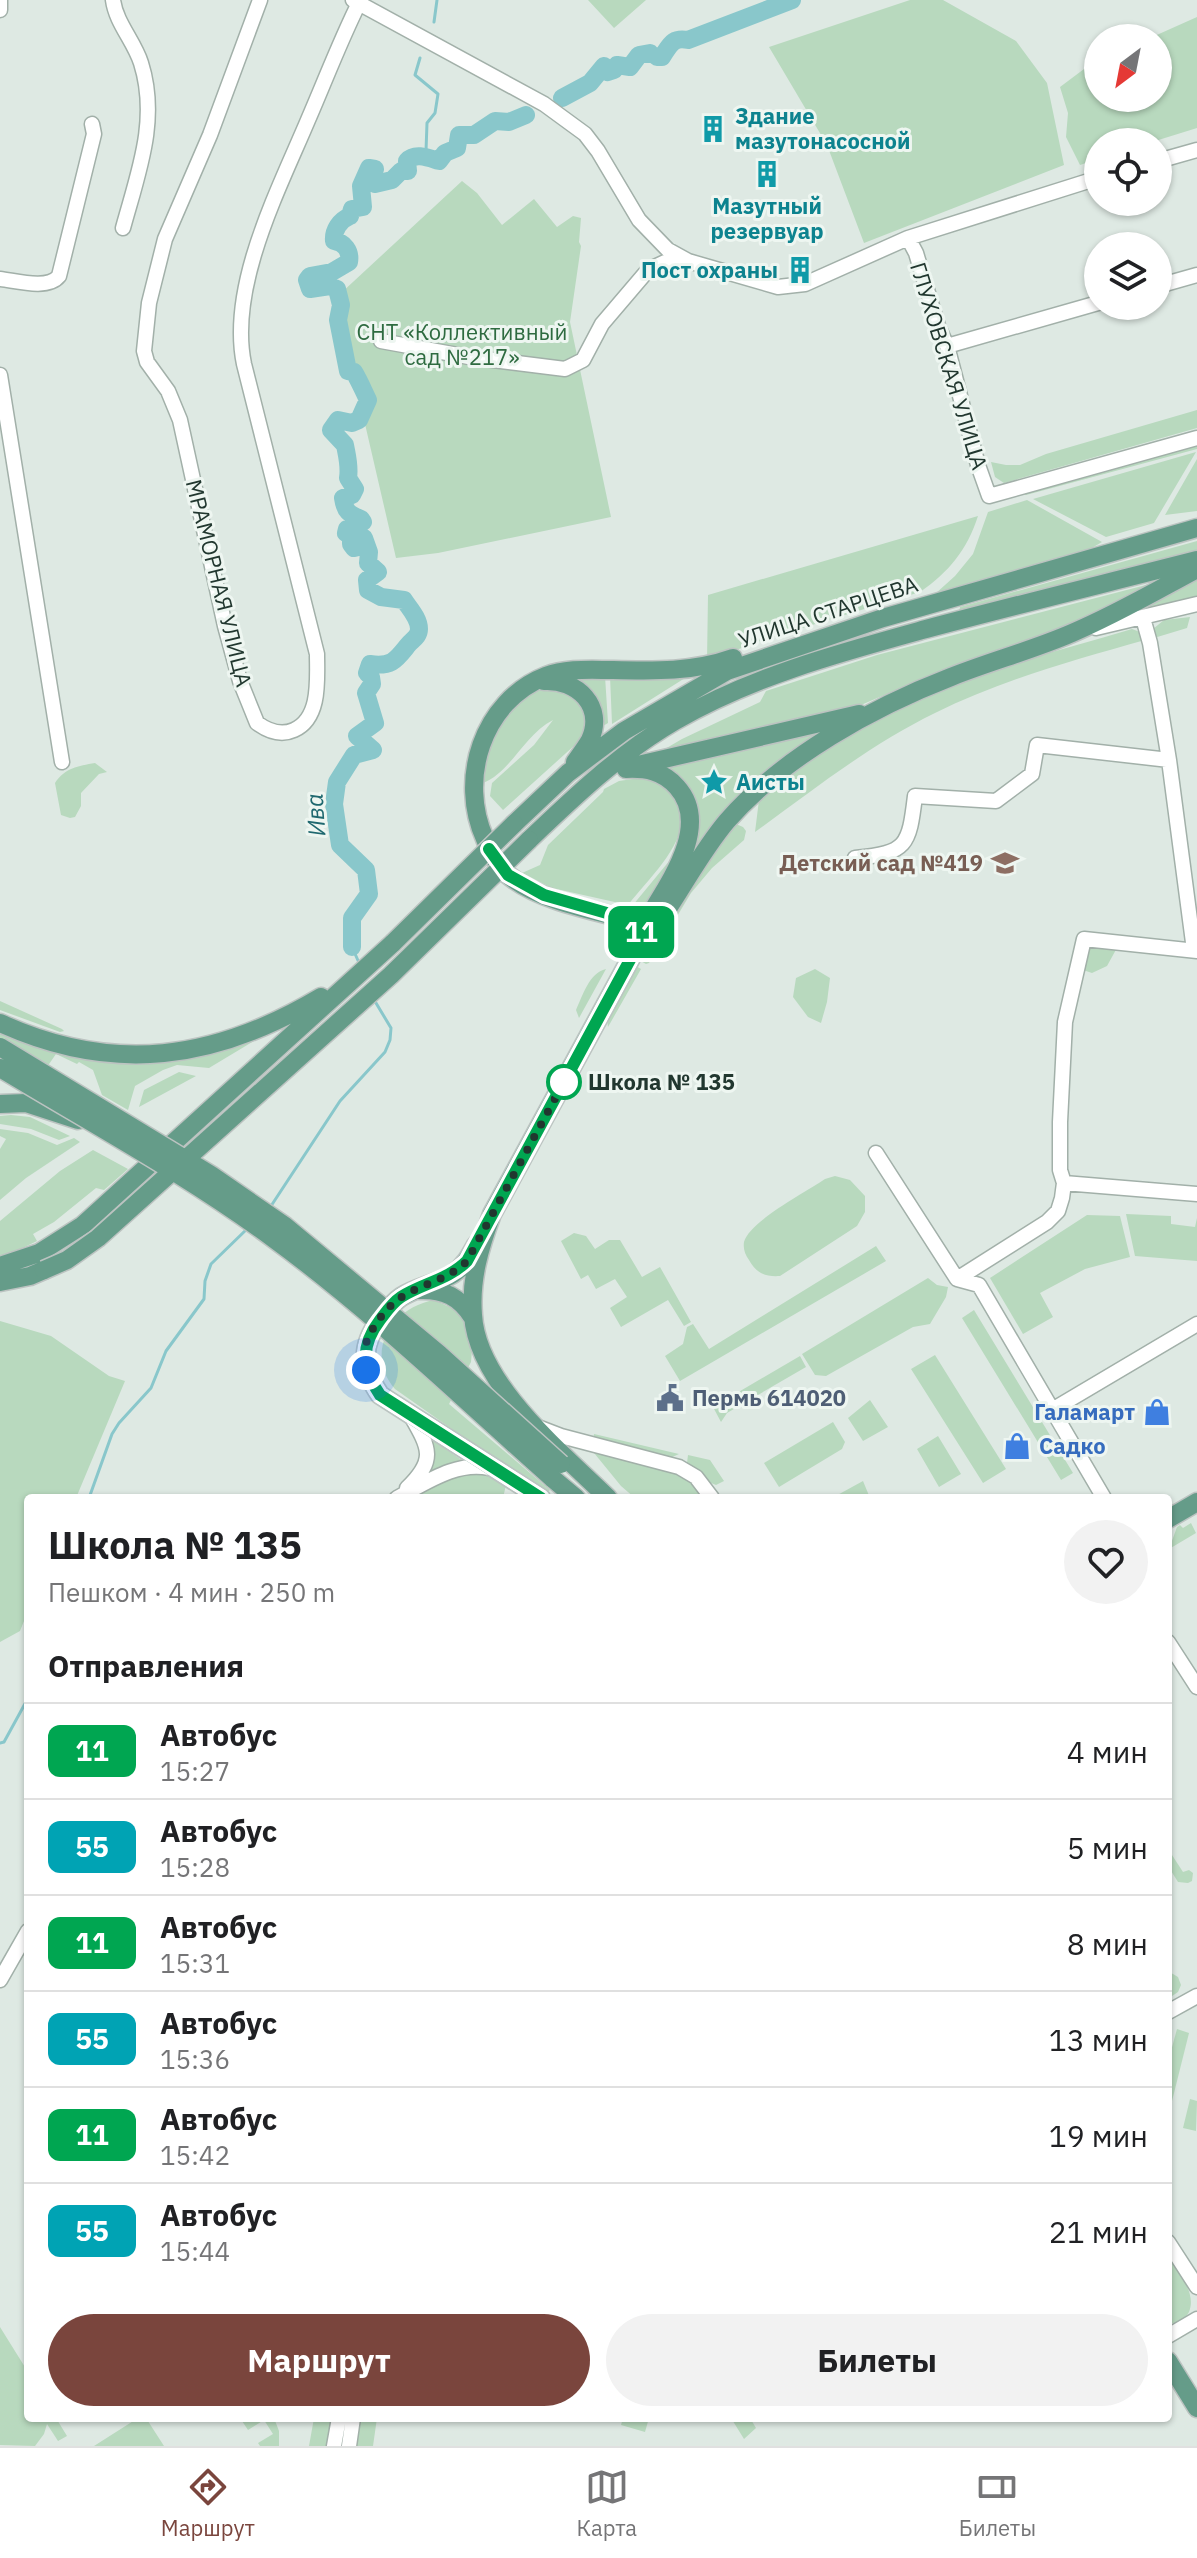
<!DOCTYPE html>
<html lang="ru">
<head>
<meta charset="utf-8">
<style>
	body { margin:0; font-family:"IBM Plex Sans",sans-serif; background:#f2f2f2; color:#202124; height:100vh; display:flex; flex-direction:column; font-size:30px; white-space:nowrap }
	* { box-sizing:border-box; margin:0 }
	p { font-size:26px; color:#757577 }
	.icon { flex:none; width:44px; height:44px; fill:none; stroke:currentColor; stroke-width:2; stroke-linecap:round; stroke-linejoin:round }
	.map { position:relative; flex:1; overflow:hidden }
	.sheet { position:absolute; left:24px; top:1494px; width:1148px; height:928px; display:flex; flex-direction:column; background:#fff; border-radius:8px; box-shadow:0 2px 6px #0004 }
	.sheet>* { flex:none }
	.badge { padding:0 16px; border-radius:12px; font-size:28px; line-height:52px }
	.needle { width:52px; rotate:212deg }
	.tools { position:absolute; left:1084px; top:24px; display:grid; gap:16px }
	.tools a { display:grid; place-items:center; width:88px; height:88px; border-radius:50%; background:#fff; box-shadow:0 2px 6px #0004; font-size:40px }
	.you { position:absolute; width:40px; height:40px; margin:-20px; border:6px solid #fff; border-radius:50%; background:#1a73e8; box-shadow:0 0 0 12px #1a73e833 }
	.map>.badge { position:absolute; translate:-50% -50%; box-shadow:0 0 0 4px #fff }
	h2 { padding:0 24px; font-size:30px; line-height:72px }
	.round { display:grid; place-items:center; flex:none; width:84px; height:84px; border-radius:42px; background:#f2f2f2 }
	.head { display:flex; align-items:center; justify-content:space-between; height:136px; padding:0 24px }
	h1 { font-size:38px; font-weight:700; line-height:60px }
	.button { display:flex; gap:16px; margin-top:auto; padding:16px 24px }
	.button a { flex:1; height:92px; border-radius:48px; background:#7a453d; color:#fff; font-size:32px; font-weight:700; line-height:92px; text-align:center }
	.button a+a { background:#f2f2f2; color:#202124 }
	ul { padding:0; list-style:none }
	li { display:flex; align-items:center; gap:24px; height:96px; padding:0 24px; border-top:2px solid #e0e0e0 }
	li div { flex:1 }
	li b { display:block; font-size:30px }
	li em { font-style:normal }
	li .badge { min-width:88px; font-weight:700; text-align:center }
	.dock { display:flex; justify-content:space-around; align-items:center; height:112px; border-top:2px solid #e0e0e0; background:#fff; font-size:22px; color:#757577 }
	.dock a { display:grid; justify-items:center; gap:4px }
	.dock .selected { color:#7a453d }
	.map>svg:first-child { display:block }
	.green { fill:#b8d9be }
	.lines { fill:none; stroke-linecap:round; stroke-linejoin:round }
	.stream { stroke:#89c7cb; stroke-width:3 }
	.river { stroke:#89c7cb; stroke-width:18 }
	.minor-casing { stroke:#a2b0a9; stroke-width:17 }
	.major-casing { stroke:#bcc3c1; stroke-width:21 }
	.minor { stroke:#fff; stroke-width:14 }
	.major { stroke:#659c89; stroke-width:18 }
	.major-bridge-casing { stroke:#bcc3c1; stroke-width:21; stroke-linecap:butt }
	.major-bridge { stroke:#659c89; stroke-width:18 }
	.line-casing { stroke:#fff; stroke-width:18 }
	.line { stroke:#00a651; stroke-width:12 }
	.walk { stroke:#21372f; stroke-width:8; stroke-dasharray:0 14.4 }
	.stop-dot { fill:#fff; stroke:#00a651; stroke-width:4 }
	.labels { text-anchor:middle; stroke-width:6; stroke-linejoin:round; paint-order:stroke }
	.culture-label { font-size:22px; font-weight:bold; fill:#0d838f; stroke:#eef6f1; text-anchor:start }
	.park-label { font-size:22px; fill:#2e6b40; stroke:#eef6f1 }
	.street-label { font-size:22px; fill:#21372f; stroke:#eef6f1 }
	.education-label { font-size:22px; font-weight:bold; fill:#785e54; stroke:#eef6f1; text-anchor:end }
	.stop-label { font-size:22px; font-weight:bold; fill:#21372f; stroke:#eef6f1; text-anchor:start }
	.service-label { font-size:22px; font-weight:bold; fill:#4e5e75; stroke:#eef6f1; text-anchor:start }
	.shop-label { font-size:22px; font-weight:bold; fill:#366cbe; stroke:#eef6f1; text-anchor:end }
	.water-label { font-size:24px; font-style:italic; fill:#1f686f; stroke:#eef6f1 }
</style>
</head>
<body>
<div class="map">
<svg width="1197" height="2446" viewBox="0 0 1197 2446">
	<rect width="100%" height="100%" fill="#dee9e3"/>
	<path class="green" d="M588,0h58l-32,28z
		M910,0h33l73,41 31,42 17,82 -200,78 -37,-98 -58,-98z
		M1197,17v111l-45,14h-54v17l-18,6 -14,-28 2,-24 -8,-26 28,-21 10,-5v37h60v-60h-8z
		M462,181l15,12 25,32 32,-26 23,28 16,-11 8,2 -2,24 2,4 -11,76 41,195 -173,36 -42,5 -31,-134 -25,-130z
		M1197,410v18l-193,55 -9,-6 -4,-15 15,3h14l26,-11z
		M1197,443v6l-171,46 -4,-2z
		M1196,452l-42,71 -48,14 -73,-38z
		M1197,459v52l-32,4z
		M1027,500l75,42 -12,7 -58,19 -97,26 20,-18 18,-22 15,-42z
		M978,516c-11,34 -29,56 -58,76l-157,48 -56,21 1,-66z
		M1197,541v12l-238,59 1,-5z
		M1197,578v18l-78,23z
		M1169,579l-109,57 -129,39 -70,30 -115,31 -88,17 24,-14 78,-37 6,-11 111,-36z
		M1190,617l-3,11 -33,10 -1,-9 11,-9z
		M1132,629l8,3 5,8c-71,20 -143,40 -210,73 -64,31 -122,77 -180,119l4,-32c41,-36 87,-68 136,-92 74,-36 158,-55 237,-79z
		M693,673l-81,51 -2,-48z
		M605,676l3,47 -10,6 -30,-52z
		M545,686l23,4 18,20v25l-83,75 -13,-14 2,-13 42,-38 19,-25c-29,15 -42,52 -70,63 6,-50 16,-73 62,-97z
		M838,724l-120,95 -34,42 11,-32 -39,-65z
		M95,763l12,9 -8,2 -18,19v13l-6,11 -5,1 -9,-3 -6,-32c10,-15 23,-17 40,-20z
		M646,777c75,35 14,88 -18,128l-76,-17 -30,-15 18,-8 8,-20 55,-53 1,-3 15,-8z
		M736,824l7,3 3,4 -2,9 -32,28 -21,25 -42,70 -3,1 -7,-4 46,-72z
		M675,854l-30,55 -9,4 -8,-2z
		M1087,943l31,3 -11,20 -15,7 -12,-4z
		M636,966l5,3 -33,58 -1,-8z
		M606,969l-27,49 -3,-8c7,-15 13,-37 30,-41z
		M815,969l15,9 -3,24 -6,21 -13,-6 -15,-20 3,-19z
		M0,1001l62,28 2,2 -4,1 -60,-22z
		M267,1033l-58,35 -32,-3 -14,5 -28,16 -7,24 -26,-15 -9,-25 -14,-8 -2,2 -21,-10 -9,13 -47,-28v-5l37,14 68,12z
		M179,1072l17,4 -57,31 5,-17z
		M11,1115l19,2 40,19 -11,4 -28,-11 -31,-5v-8z
		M0,1129l28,4 29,12 17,-7 6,4 -54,36 -26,22v-51l6,-10 -6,-3z
		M93,1150l35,19 -24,21 -8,-2 -42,34 -21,12 4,7 -37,18v-38l60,-50z
		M835,1176l15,4 15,16v16l-8,14 -77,50c-15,1 -24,-3 -31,-16 -4,-6 -6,-11 -5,-18 6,-21 62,-50 81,-63z
		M1126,1214l45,2v8l24,3 2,-9v43l-62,-5z
		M1087,1215l33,1 10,41 -45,12 -45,24 13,24 -30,17 -33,-56z
		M574,1233l12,3 9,13 14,-9h11l22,37 18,-10 31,55 -7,4 -16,-26 -47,27 -11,-19 17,-11 -12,-18 -19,10 -8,-14 -7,4 -20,-38z
		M876,1246l10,15 -206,120 -15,-25 18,-12 4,-17 6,-3 16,25z
		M928,1278l9,7 11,2 -2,10 -16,27 -17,3 -87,49 -11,-1 -13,-21z
		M434,1300l22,10 10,12 6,28 -1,12 -22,42 101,86 -2,2 -58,-36 -95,-67c-31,-36 -4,-81 39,-89z
		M974,1310l99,163 -12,7 -99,-162z
		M0,1321l51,15 58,40 16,5 -49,117h-48v113l-8,20 -20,11z
		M935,1355l71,114 -23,14 -72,-114z
		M800,1356l6,11 -79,46 -6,9 -8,-15z
		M870,1400l18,27 -25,14 -15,-23z
		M833,1422l12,20 -3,7 -63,38 -15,-24z
		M594,1434l85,20 -9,4 -77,-17z
		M938,1436l23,38 -22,13 -22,-38z
		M433,1440l30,21 -38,18 7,-24z
		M590,1448l84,24 16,9 14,17h-69l-14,-12z
		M688,1455l22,5 14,21 -8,4 -10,-4 -19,-18z
		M452,1473h34l20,12 -3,13h-94z
		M863,1481l7,17h-38z
		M1191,1523l5,10 -27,16 8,-22 3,-2 3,3z
		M1172,1855l11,17 6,-2 4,3 -1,8 -4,2 -10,-1 -10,-16v-6z
		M1168,1971l10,6 3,8 -3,7 -9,6z
		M1177,2029l12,4 -21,84v-55z
		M1190,2099l7,2 -1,30 -13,-3z
		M1168,2255c10,17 29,38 21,57 -5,9 -11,12 -21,11z
		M0,2327l28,45v46h28l11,18 -9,5 -11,-17 -3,10 -9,12 -35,-1z
		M138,2418h8l18,28h-70z
		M240,2418h34l5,13v15h-19l-2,-3 15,-9 -9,-14 -16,10z
		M314,2418h21l-4,28h-22z
		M357,2418h20l-4,28h-20z
		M623,2418h26l-4,14 -24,-7z
		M731,2418h19l6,10 -12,11z"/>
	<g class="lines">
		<path class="stream" d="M434,22l3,-22
			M420,58l-5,17 23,19 -3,19 -8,10 -1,28 -3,6
			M352,947l8,18
			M271,1206l69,-105 45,-49 5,-12 1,-12 -18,-30
			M89,1498l23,-64 7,-11 32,-35 15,-37 38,-52 1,-18 6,-17 37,-36
			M0,1743l4,-1 23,-42 1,-42"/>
		<path class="river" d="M657,57h5c8,-12 10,-20 26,-17l104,-40
			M562,98l28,-15 14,-17 4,6 6,-2 3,-5 13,2 9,-12 11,-2
			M352,947v-29l17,-24 -3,-24 -26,-25 -6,-41 3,-22 17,-27 19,-5 -16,-14 18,-13 -9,-30 6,-9 -1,-7 -4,-4 3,-9c22,3 26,-4 38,-19 4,-5 11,-8 11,-16 0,-11 -10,-21 -15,-29l-23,-3 -13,-7 -1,-10 11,-8 -10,-9 1,-11 -5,-14 -4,1 -2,8 -4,1 -3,-4v-8l-5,-3 1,-4 16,-7 -2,-3c-12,-5 -16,-7 -18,-21l9,-3 3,-6 -7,-11c2,-12 -1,-22 -3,-33l-14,-15 7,-10 14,3 7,-3 9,-20c-5,-10 -8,-18 -14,-28l-6,-1 -10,-51 3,-15 -4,-16 -7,-3 -20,3 -3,-9 3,-4 22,-4 17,-10c2,-11 -5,-20 -15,-21 -1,-11 6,-21 16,-25l2,-7 11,-2 -2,-21 8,-18 6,1 -4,10 4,5 17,-4 9,-9h7l-1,-10c8,-9 22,-3 32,0l6,-8 12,-5 2,-13h15l21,-14 14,1 17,-7"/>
		<g class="minor-casing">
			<path id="minor" d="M113,0c3,23 21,41 28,63 18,57 -3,110 -18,165
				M260,0l-50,135 -45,104 -16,64 -5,48 3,11 21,29 12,29 45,206 15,55 17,42c11,8 24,13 37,7 27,-12 23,-51 23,-76l-73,-290c-16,-77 34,-173 64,-244 17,-39 32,-79 51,-117
				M353,0l191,104 41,30 13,17 41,69 29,30 20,11 90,26 27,-3 103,-46 190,-60
				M0,10v-10
				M1158,161l39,-11
				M908,238l8,15 22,73 9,20 31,119 11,31 208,-58
				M0,279c17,2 48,11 59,-3l35,-142 -2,-10
				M1158,286l39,-11
				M381,341l88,16 96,12 18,-9 19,-36 46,-54 30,-14
				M947,346l151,-43
				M0,375l62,387
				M1143,618l7,25 19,117 25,190
				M1096,628l101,-24
				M855,858c52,-5 54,-12 60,-62l81,5 36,-27 5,-29 132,15
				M876,1153l81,126 22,6 125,213
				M1064,1183l133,11
				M957,1279l90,-57 11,-11 4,-13 2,-15 -4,-13v-48l5,-100 19,-83 113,12
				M1052,1410l145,-86
				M535,1426l26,10 118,31 17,10 16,21
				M407,1488c29,-28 23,-39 4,-72
				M397,1498c29,-15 59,-37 92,-30
				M1168,1642l29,45
				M0,1980l28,-49
				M1168,2012l29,-16
				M1168,2242l29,45
				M1168,2336l29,-17
				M334,2446l5,-28
				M349,2446l4,-28"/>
		</g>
		<g class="major-casing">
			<path id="major" d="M544,681c33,-2 61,25 46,59 -4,7 -10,15 -15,22
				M638,765l221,-51
				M514,824l54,-51 56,-42 103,-60 156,-53 314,-90
				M529,840c46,-44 91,-87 146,-119 78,-45 164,-68 251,-92 90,-24 181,-46 271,-69
				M669,907c19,-29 36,-60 58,-86 56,-64 146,-114 224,-144 40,-16 82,-27 121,-44 43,-18 84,-42 125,-64
				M654,919l-9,5c-42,-12 -104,-21 -137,-49 -11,-9 -18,-23 -23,-36 -27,-59 -3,-138 61,-163 21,-8 45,-6 67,-6 41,1 81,2 120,-12
				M0,1023c114,52 215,37 321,-26
				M0,1104l26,-1 52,17
				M476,1245c-6,11 -12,22 -23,29 -16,10 -36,13 -52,23 -9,6 -15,15 -21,23 -20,26 -18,49 0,75l161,103
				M0,1266l39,-13 44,-28 310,-282
				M0,1282l30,-6 14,-6
				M419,1290c25,-1 41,7 54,28
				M552,1478l24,20
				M608,1498c-47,-46 -131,-114 -135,-183 -3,-36 7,-68 19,-101l139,-256c4,-12 8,-24 14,-35 20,-35 68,-96 32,-136 -14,-16 -31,-19 -51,-18
				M1168,1519l29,-17
				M1168,2361l29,47"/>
		</g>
		<use href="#minor" class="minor"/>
		<use href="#major" class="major"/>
		<g class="major-bridge-casing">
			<path id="major-bridge" d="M393,943l121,-119
				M0,1047l211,128 74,51 154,128 122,110
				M0,1068c91,55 189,108 274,171 97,71 188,159 278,239
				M44,1270l23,-10 31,-22 293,-263 138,-135"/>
		</g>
		<use href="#major-bridge" class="major-bridge"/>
	</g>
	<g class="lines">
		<g class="line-casing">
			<path id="line" d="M489,849l19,26 36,20 101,29 -14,34 -164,303c-19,19 -44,22 -66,36 -9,6 -15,15 -21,23 -20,26 -18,49 0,75l161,103"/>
		</g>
		<use href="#line" class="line"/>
		<path class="walk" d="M366,1370c-1,-6 -2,-14 -2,-19 3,-18 21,-43 36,-53 22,-15 47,-17 67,-37l97,-179"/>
	</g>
	<defs>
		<g id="building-bare" transform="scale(2.16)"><path d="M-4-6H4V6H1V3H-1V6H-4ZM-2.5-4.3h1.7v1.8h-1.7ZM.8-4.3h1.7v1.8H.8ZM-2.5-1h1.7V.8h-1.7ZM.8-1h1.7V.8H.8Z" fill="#0f9aa8" stroke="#eef6f1" stroke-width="2.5" paint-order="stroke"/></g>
		<g id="sight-bare" transform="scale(2.16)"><path d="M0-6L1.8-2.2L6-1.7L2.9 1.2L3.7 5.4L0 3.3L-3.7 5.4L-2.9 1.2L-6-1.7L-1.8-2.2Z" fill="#0f9aa8" stroke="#eef6f1" stroke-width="2.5" paint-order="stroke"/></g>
		<g id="school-bare" transform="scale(2.16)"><path d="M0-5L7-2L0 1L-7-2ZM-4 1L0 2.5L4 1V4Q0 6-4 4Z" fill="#8d6e63" stroke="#eef6f1" stroke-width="2.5" paint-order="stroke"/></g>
		<g id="civic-bare" transform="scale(2.16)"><path d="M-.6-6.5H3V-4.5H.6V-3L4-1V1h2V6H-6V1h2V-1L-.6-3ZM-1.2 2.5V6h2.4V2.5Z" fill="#5c6f8a" stroke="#eef6f1" stroke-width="2.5" paint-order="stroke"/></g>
		<g id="shop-bare" transform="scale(2.16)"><path d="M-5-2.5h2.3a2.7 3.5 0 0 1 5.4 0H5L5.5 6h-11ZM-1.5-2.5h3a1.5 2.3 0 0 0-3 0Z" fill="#3f7fe0" stroke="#eef6f1" stroke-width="2.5" paint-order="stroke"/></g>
	</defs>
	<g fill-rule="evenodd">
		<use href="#building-bare" x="713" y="129"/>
		<use href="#building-bare" x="767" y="174"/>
		<use href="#building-bare" x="800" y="270"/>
		<use href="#sight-bare" x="714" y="782"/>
		<use href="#school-bare" x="1005" y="863"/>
		<use href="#civic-bare" x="670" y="1398"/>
		<use href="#shop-bare" x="1157" y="1412"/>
		<use href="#shop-bare" x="1017" y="1446"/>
	</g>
	<circle class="stop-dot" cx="564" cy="1082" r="16"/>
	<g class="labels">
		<g class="culture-label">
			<text x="735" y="124">Здание<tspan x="735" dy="25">мазутонасосной</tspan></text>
			<text x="767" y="214" text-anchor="middle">Мазутный<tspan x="767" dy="25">резервуар</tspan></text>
			<text x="778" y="278" text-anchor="end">Пост охраны</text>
			<text x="736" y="790">Аисты</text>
		</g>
		<g class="park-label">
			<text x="462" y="340">СНТ «Коллективный<tspan x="462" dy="25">сад №217»</tspan></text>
		</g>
		<g class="street-label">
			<text transform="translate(949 366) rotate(73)" y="8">ГЛУХОВСКАЯ УЛИЦА</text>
			<text transform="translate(219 583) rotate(76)" y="8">МРАМОРНАЯ УЛИЦА</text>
			<text transform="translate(828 612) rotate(-18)" y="8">УЛИЦА СТАРЦЕВА</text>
		</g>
		<g class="education-label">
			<text x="983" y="871">Детский сад №419</text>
		</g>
		<g class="stop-label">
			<text x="588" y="1090">Школа № 135</text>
		</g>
		<g class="service-label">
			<text x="692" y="1406">Пермь 614020</text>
		</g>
		<g class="shop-label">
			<text x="1135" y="1420">Галамарт</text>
			<text x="1039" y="1454" text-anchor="start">Садко</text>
		</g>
		<g class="water-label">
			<text transform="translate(316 815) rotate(-94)" y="8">Ива</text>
		</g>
	</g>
</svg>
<div class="tools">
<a><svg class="needle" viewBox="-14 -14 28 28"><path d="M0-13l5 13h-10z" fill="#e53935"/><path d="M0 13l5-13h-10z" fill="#757577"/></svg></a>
<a><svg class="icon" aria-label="locate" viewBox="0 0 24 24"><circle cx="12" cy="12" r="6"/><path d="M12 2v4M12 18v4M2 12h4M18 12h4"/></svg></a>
<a><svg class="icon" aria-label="layers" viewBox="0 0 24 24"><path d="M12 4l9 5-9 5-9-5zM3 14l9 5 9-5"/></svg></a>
</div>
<div class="you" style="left:366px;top:1370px"></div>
<b class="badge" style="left:641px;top:932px;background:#00a651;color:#fff">11</b>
<section class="sheet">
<div class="head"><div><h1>Школа № 135</h1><p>Пешком · 4 мин · 250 m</p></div><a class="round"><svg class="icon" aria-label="heart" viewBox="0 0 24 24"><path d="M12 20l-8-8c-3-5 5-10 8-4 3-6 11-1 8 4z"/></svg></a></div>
<h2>Отправления</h2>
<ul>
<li><span class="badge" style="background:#00a651;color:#fff">11</span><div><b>Автобус</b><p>15:27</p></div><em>4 мин</em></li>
<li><span class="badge" style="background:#00a3b4;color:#fff">55</span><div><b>Автобус</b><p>15:28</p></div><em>5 мин</em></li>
<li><span class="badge" style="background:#00a651;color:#fff">11</span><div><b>Автобус</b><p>15:31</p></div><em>8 мин</em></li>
<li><span class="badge" style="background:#00a3b4;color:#fff">55</span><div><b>Автобус</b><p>15:36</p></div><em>13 мин</em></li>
<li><span class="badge" style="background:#00a651;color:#fff">11</span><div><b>Автобус</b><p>15:42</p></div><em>19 мин</em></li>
<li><span class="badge" style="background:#00a3b4;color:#fff">55</span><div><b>Автобус</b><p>15:44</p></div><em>21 мин</em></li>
</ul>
<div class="button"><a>Маршрут</a><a>Билеты</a></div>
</section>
</div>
<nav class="dock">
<a class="selected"><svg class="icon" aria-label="directions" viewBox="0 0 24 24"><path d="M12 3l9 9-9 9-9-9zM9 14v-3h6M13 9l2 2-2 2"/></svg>Маршрут</a>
<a><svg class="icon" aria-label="map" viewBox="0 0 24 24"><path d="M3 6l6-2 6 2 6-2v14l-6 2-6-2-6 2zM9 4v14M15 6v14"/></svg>Карта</a>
<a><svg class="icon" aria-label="tickets" viewBox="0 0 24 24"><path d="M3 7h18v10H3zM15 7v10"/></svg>Билеты</a>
</nav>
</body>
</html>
